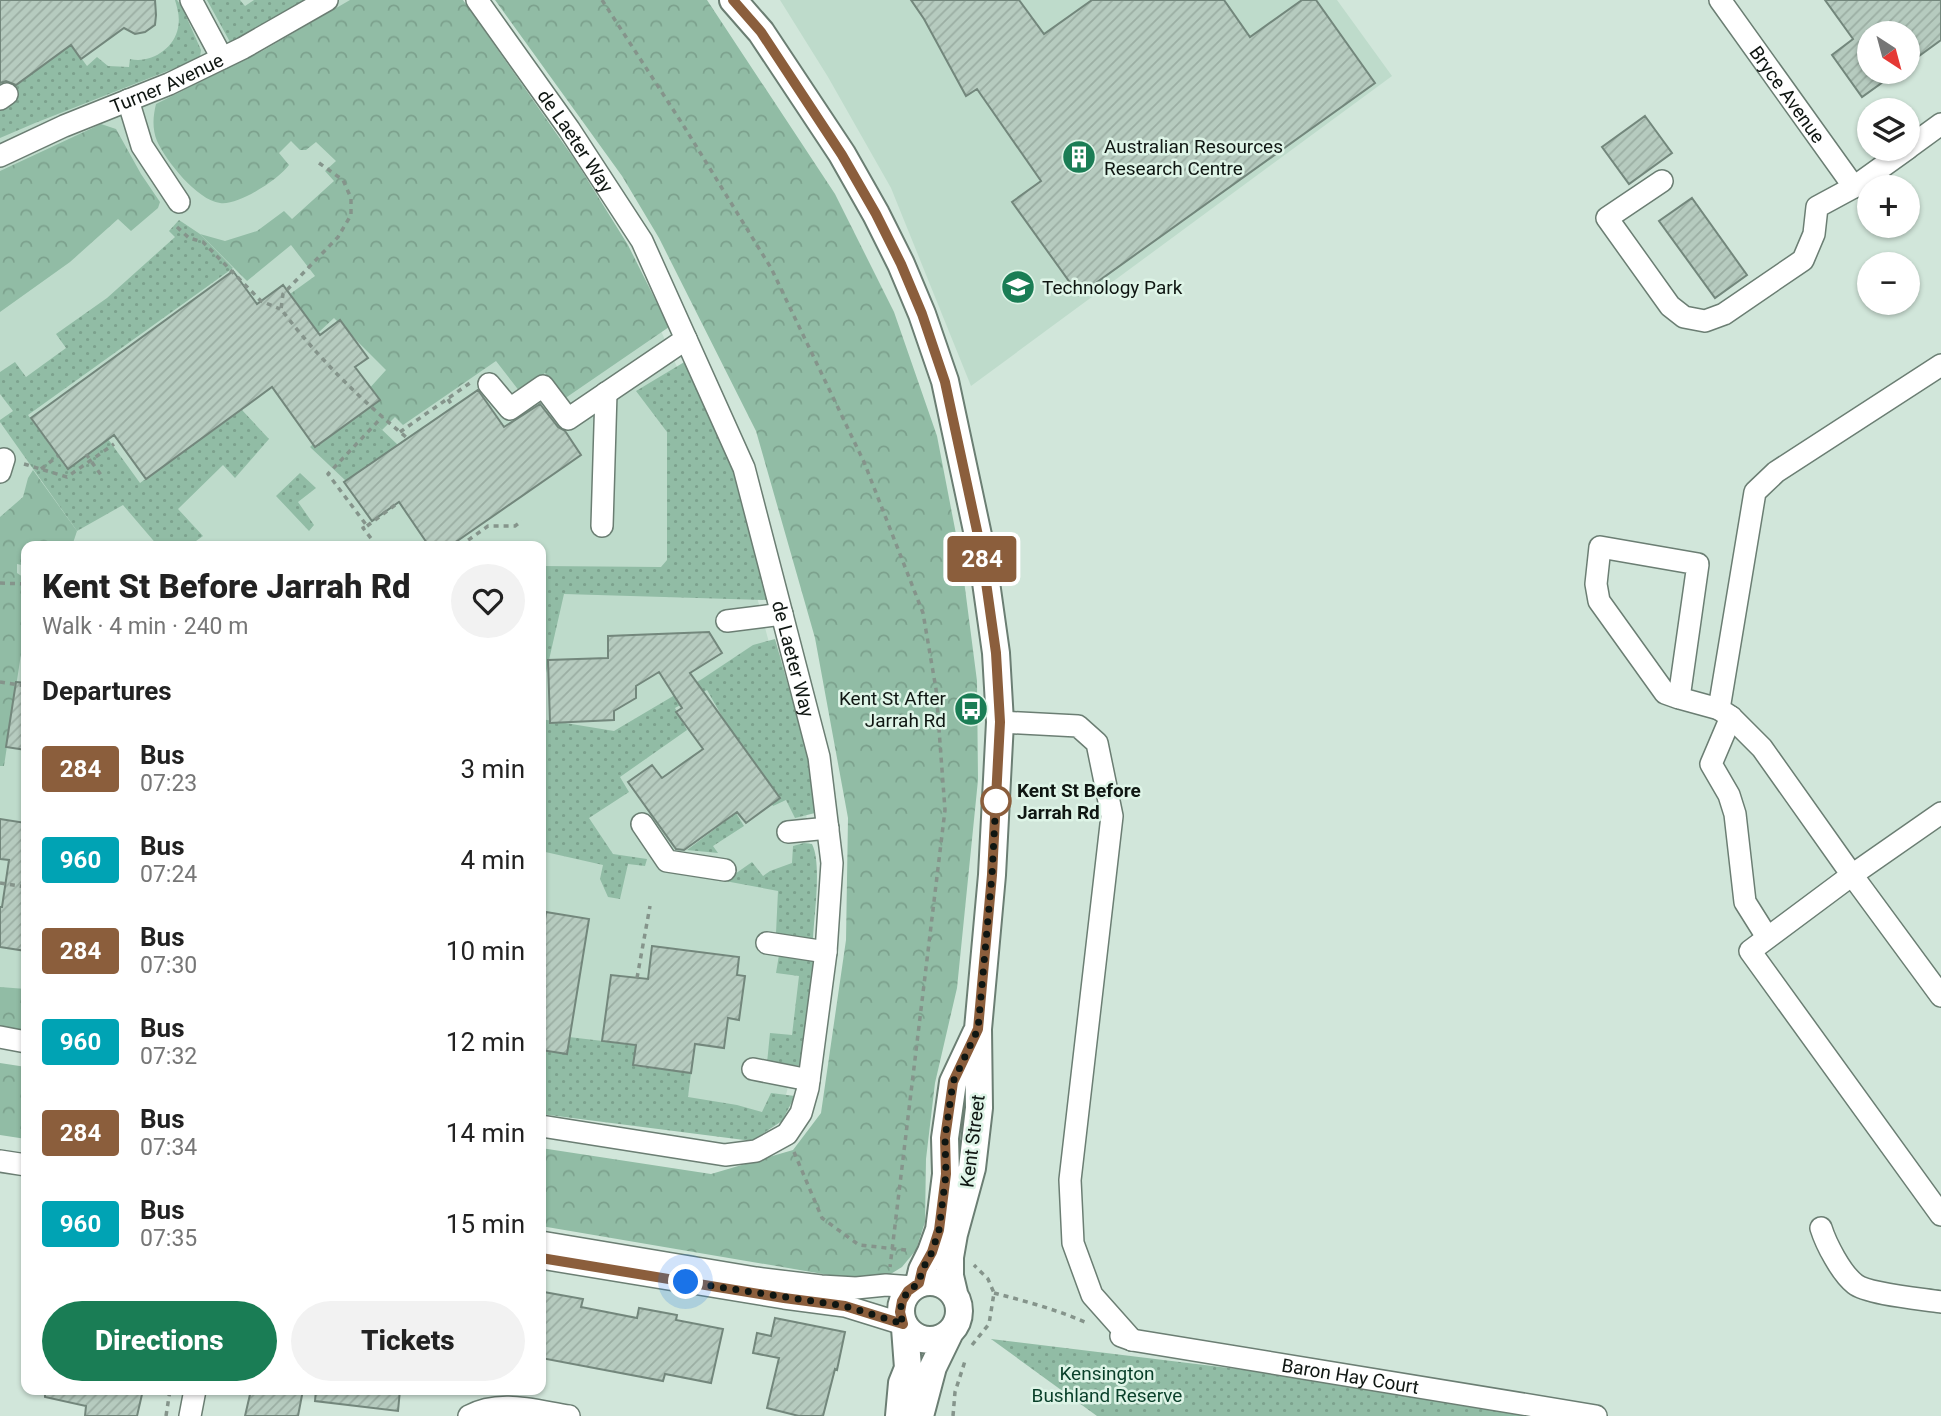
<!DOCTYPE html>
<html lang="en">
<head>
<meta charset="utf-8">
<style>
	body { margin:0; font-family:Roboto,sans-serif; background:#f2f2f2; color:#222; height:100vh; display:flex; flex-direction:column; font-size:26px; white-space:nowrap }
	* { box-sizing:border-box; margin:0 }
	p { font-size:23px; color:#767676 }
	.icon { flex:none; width:38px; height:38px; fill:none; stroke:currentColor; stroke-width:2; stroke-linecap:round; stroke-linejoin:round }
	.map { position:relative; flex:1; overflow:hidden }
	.panel { position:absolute; left:21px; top:541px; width:525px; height:854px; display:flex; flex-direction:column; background:#fff; border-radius:14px; box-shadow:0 2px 5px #0004 }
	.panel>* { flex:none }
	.badge { padding:0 14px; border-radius:5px; font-size:24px; line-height:46px }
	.needle { width:46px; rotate:144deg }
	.fabs { position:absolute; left:1857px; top:21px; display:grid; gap:14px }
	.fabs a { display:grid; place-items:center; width:63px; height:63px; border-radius:50%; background:#fff; box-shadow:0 2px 5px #0004; font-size:35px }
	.you { position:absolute; width:35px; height:35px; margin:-18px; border:5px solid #fff; border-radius:50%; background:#1a73e8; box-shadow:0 0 0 10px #1a73e833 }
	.map>.badge { position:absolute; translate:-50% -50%; box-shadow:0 0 0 4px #fff }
	h2 { padding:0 21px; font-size:26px; line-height:63px }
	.round { display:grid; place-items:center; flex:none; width:74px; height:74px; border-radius:37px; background:#f2f2f2 }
	.overview { display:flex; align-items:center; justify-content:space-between; height:119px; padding:0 21px }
	h1 { font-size:33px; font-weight:800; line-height:52px }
	.button { display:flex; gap:14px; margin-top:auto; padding:14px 21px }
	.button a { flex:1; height:80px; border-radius:42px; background:#1a7d55; color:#fff; font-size:28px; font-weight:800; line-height:80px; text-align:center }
	.button a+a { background:#f2f2f2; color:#222 }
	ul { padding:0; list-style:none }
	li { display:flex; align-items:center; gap:21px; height:91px; padding:0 21px }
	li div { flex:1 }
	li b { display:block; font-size:26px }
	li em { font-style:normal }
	li .badge { min-width:77px; font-weight:700; text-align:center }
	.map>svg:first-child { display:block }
	.built { fill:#bedbcb }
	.grass { fill:url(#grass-dots) }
	.park { fill:url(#park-crowns) }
	.building { fill:url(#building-hatch); stroke:#73877c; stroke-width:2 }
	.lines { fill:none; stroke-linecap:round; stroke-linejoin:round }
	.minor-casing { stroke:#6b7e73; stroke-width:24 }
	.major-casing { stroke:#6b7e73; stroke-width:30 }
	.path { stroke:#85948b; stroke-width:3.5; stroke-dasharray:5 5; stroke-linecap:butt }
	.minor { stroke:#fff; stroke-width:21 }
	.major { stroke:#fff; stroke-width:26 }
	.line-casing { stroke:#fff; stroke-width:16 }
	.line { stroke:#8b5e3c; stroke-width:10 }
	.walk { stroke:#0f1612; stroke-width:7; stroke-dasharray:0 12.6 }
	.stop-dot { fill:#fff; stroke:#8b5e3c; stroke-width:3.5 }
	.labels { text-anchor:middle; stroke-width:5; stroke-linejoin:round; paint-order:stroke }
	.street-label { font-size:19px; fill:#0f1612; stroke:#def4e7 }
	.poi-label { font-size:19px; fill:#0f1612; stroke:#def4e7; text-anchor:start }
	.stop-label { font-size:19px; font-weight:bold; fill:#0f1612; stroke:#def4e7; text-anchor:start }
	.park-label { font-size:19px; fill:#083f29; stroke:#def4e7 }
</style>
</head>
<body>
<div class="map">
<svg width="1941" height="1416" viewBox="0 0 1941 1416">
	<defs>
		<pattern id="grass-dots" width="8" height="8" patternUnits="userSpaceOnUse" patternTransform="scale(1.75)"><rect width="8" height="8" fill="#91bca5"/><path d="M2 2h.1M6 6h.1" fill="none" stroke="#7ca18d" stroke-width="1.8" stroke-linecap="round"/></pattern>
		<pattern id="park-crowns" width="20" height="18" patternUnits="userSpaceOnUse" patternTransform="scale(1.75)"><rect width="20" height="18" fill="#91bca5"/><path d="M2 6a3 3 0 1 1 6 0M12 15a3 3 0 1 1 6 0" fill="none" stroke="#7ca18d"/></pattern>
		<pattern id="building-hatch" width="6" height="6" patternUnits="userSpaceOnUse" patternTransform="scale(1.75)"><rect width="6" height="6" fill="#b6cbbf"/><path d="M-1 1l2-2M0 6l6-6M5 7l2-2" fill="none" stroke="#9baea3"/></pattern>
	</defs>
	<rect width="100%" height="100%" fill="#d1e6da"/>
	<path class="built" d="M0,0h456l169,250 100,225 75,286 12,102 -5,87 -18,134 -6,21 -10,14 -232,-13v-560h-515v476l-26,-4z
		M780,0h557l55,76 -421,310 -80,-198 -63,-111z"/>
	<path class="grass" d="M175,0h2l5,7 19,43 -1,7 -7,4 -158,62 -35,15v-32l7,-20 40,-29 13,-28 27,37 10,-9 11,9 21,1 1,-8c20,5 44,-10 48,-31 2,-10 0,-18 -3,-28z
		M207,0h33l5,6 9,-6h52l-76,42z
		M179,220l21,14 33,34 -205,147 38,53 42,-29 32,44 102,-73 27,29 -34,39 -12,-13 -45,44 25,27 -14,10h-31l-35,-41 -46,26 -77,-109v-2l13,-9 -13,-17v-22l15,-10 11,15 40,-29 -10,-14 51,-36 68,-61 -6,-6z
		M686,361l47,102 35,137 -204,-6 -23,101v-56l4,-19 -4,-2v-52l120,1 6,-7v-128l-31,-41z
		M355,404l44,42 -53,35 -36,-34z
		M300,473l16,15 -18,14 16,23 -5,6 -33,-35z
		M775,639l32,113 8,61 -20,5 -9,-18 -13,6 -66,-116 -32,18 12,22 -67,47 9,15 -40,26 24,36 34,5 -2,7 -17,-2 -8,35 -12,-2 -8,-18 3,-14 -62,-14v-132l73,12 88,-52 51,-34z
		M736,813l8,13 -31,20 5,7 -31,-3z
		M804,843l8,1c10,19 2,71 1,95l-33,-3 -4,-3 2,-42 -53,-10 27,-19 11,14 7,-5 22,-8 1,-17z
		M779,955l35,4 -12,107 -35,-3 3,-30 22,2 7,-59 -23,-3z
		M569,1037l67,8 -2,21 57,7 -3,24 49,8 25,7 9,-19 24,3 -13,25 -30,20 -211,-27v-64l25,4z
		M991,1339l526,64 55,13h-475z"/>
	<path class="park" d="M350,0h113l114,163 51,82 41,82 -105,72 -19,-26 -25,19 -24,-31 -93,64 -8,-8 -13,13 -21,-20 6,-19 19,-21 -52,-52 -16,15 -28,-39 25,-18 -24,-31 -44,36 -47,-47 25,7 32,-10 27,-20 8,8 42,-38 -9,-10 11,-10 -20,-19 -10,8h-6l-9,-9 -12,12 10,12c-10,14 -51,41 -69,38 -23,-3 -54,-42 -63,-62 -5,-12 -4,-25 -1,-37l108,-54z
		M495,0h212l128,194 59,118 43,124 25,129 15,116 1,99 -21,208 -22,95 -9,76 -1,63 -9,28 -14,17 -26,16 -335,-57v-78l170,26 82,-24 28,-37 25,-173 2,-122 -33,-180 -59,-207 -97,-193 -37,-62z
		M101,124l15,5 25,45 19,28 -2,6 -27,23 -13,-12 -48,43 -70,50v-141z
		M33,470l44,61 -5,15h-46v20l-9,-2v9l9,6v42l-22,145h-4v-249l23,-20 5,-19z
		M0,987l26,2v43l-26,-4z
		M0,1063l26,4v72l-26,-4z"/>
	<path class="building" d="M0,0h155l1,15 -1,10 -10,7 -10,2 -11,-6 -43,31 -10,-14 -55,40 -10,-4 -6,2z
		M911,0h108l25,34 48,-34h132l26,37 52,-37h14l59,83 -296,212 -67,-93 29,-21 -64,-92 -11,7 -42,-77z
		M1825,0h116v40l-33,24v-31h-39v39h28l-35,25 -30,-42 21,-16z
		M1645,116l27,37 -43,31 -27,-37z
		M1692,198l55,77 -32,23 -56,-77z
		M233,271l24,33 26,-19 37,50 20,-15 28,38 -13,9 25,33 -65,47 -43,-60 -126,92 -32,-44 -46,34 -37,-51z
		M478,390l26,37 36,-23 18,23 7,4 16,24 -131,91h-21l-30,-44 -27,19 -28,-39z
		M709,632l13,21 -32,20 90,125 -34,25 -9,-11 -53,38 -8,-1 -48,-67 24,-17 10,13 41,-29 -27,-37 6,-4 -23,-36 -23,14v12l-22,13v9l-64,3 -2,-63 60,-2v-22z
		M16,682l10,1v67l-20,-3z
		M0,819l26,4v128l-26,-4v-40h2l7,-47 -9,-1z
		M546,912l43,7 -22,135 -26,-4v-123h3z
		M652,946l87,11 -2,18 8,1 -6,44 -11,-2 -4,30 -29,-4 -4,29 -58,-8 3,-20 -34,-4 9,-66 37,4z
		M544,1292l39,7 -2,8 56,11 2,-10 38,7 -1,5 47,9 -12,54 -46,-9 -2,7 -122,-23v-48z
		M775,1318l70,14 -8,38 -2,-1 -12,47h-24l-32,-8 12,-50 -26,-5 4,-20 14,3z
		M45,1390h98l-6,26h-52l1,-10 -41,-9z
		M251,1390h52l-5,26h-53z
		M316,1390h84l-2,21 -83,-10z"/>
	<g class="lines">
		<g class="minor-casing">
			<g id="minor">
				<path d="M191,0l31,58"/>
				<path id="s1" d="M477,0l92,129 73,112 102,227 75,289 13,106 -6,89 -18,136 -7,25 -14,21 -31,17 -31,4 -184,-29"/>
				<path id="s2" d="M1720,0l134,187"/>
				<path d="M0,99l7,-5"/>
				<path d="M128,100l14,46 37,56"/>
				<path d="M1908,148l33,-24"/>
				<path id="s3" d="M0,156l64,-30 105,-42 74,-36 84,-48"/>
				<path d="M1662,181l-55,37 63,88 14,11 21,4 19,-7 79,-54 11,-26 3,-27 37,-20 53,-38"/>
				<path d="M1941,365l-165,107 -21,20 -36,217 12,8 31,31 90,127 -102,76 191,264"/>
				<path d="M489,384l21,25 33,-23 25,33 118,-80"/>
				<path d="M0,472l4,-13"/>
				<path d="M602,526l4,-133"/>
				<path d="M727,621l55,-7"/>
				<path d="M1679,698l19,-134 -98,-17 -4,37 3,17 66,92 14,5 40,11"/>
				<path d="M1731,717l-20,47 18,31 6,19 10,88 22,35"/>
				<path d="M1000,722l78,4 19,17 15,73 -42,364 3,63 19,52 40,45"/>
				<path d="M1941,813l-89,62 89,121"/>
				<path d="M642,824l25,37 58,9"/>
				<path d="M788,832l40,-4"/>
				<path d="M767,943l59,9"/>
				<path d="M0,1037l26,5"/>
				<path d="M753,1069l56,11"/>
				<path d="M0,1161l26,4"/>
				<path d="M1821,1228c5,16 20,45 34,56 12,10 68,15 86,18"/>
				<path d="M541,1242l215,36 65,8 35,2 30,-3 27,2"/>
				<path d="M541,1258l243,40 61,8 58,18"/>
				<path id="s4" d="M1121,1336l11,4 464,76"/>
				<path d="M190,1416l5,-26"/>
				<path d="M469,1416c31,-17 67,-5 100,0"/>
			</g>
		</g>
		<g class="major-casing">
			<path id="major" d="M733,0l28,32 81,122 34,60 25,50 21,50 23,67 37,173 14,99 4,69 -8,153 -14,154 1,79 -7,60 -18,66 -4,23v19l4,17
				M901 1311a29 29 0 1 1 58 0a29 29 0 1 1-58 0Z
				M919,1283l3,-13 9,-18 8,-22 7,-56 -1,-36 8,-56 23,-49
				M899,1416l3,-33 6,-15 -3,-40
				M920,1416l13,-49 17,-35"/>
		</g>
		<path class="path" d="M602,0l83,128 86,140 93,194 59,151 13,76 9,121 -55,457
			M319,163l24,17 8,18v17l-13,22 -55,57 -2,15c36,48 79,90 125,128
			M177,227l12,11 14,4 58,59 19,8
			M448,399l5,8
			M400,432l70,-49
			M86,454l15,21
			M24,464l43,13 47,-33
			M41,469l17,-13
			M367,526l32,-24
			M377,546l-14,-18 4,-2 -39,-52 55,-58
			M460,546l28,-20h27l7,-5
			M0,583l26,1
			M0,682l26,4
			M0,883l26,4
			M637,978l13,-72
			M794,1152l28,66 37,27 47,5
			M994,1293c31,8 64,17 93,30
			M972,1345l17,-21 5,-31 -6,-14 -14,-14
			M166,1416l4,-26
			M953,1416l2,-24 11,-34"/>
		<use href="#minor" class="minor"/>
		<use href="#major" class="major"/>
	</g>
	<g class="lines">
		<g class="line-casing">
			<path id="line" d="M541,1258l243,40 61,8 58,18 -3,-12 2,-11 6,-10 11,-8 3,-13 10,-18 7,-22 7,-56 -1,-36 8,-56 25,-53 14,-154 8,-153 -4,-69 -14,-99 -37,-172 -23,-68 -21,-50 -25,-50 -34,-59 -81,-123 -28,-32"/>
		</g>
		<use href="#line" class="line"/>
		<path class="walk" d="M686,1282l159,24 58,18 -3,-12 2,-11 6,-10 11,-8 3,-13 10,-18 7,-22 7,-56 -1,-36 8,-56 25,-53 14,-154 4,-76v2"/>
	</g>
	<defs>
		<g id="building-disc" transform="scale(1.75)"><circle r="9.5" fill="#1a7d55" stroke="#def4e7"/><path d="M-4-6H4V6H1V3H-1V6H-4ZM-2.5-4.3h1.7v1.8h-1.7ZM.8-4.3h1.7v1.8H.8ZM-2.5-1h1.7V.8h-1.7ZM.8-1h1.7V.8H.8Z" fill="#fff"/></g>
		<g id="university-disc" transform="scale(1.75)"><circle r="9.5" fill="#1a7d55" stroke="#def4e7"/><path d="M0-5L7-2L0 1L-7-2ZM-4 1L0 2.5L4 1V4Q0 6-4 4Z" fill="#fff"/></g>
		<g id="bus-disc" transform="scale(1.75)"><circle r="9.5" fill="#1a7d55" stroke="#def4e7"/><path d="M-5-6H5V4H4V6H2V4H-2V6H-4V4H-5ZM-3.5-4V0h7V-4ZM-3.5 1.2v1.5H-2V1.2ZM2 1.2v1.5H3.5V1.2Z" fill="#fff"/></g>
	</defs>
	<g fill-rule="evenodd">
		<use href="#building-disc" x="1079" y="157"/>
		<use href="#university-disc" x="1018" y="287"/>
		<use href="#bus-disc" x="971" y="709"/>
	</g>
	<circle class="stop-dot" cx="996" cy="801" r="14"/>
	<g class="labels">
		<g class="street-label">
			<text dy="7" stroke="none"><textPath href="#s3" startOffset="182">Turner Avenue</textPath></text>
			<text dy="7" stroke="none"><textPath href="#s2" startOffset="116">Bryce Avenue</textPath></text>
			<text dy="7" stroke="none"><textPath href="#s1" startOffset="172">de Laeter Way</textPath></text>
			<text dy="7" stroke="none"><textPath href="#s1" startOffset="738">de Laeter Way</textPath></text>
			<text transform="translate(972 1141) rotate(-83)" y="7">Kent Street</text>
			<text dy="7" stroke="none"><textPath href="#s4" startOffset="233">Baron Hay Court</textPath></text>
		</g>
		<g class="poi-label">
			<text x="1104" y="153">Australian Resources<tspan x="1104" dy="22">Research Centre</tspan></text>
			<text x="1042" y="294">Technology Park</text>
			<text x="946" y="705" text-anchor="end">Kent St After<tspan x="946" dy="22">Jarrah Rd</tspan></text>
		</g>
		<g class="stop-label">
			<text x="1017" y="797">Kent St Before<tspan x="1017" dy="22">Jarrah Rd</tspan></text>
		</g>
		<g class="park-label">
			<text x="1107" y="1380">Kensington<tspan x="1107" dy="22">Bushland Reserve</tspan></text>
		</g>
	</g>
</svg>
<div class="fabs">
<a><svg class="needle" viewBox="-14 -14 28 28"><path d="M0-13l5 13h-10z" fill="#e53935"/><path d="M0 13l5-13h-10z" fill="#767676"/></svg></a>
<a><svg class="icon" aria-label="layers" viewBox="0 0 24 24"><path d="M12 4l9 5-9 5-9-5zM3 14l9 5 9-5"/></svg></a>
<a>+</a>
<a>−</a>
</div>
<div class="you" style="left:686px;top:1282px"></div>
<b class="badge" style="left:982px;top:559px;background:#8b5e3c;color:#fff">284</b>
<section class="panel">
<div class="overview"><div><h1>Kent St Before Jarrah Rd</h1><p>Walk · 4 min · 240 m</p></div><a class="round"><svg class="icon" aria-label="heart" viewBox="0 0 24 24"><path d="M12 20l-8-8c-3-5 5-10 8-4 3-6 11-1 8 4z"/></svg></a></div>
<h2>Departures</h2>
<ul>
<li><span class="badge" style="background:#8b5e3c;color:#fff">284</span><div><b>Bus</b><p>07:23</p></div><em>3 min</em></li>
<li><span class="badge" style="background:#00a3b4;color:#fff">960</span><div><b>Bus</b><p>07:24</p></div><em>4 min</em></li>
<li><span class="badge" style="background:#8b5e3c;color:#fff">284</span><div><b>Bus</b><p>07:30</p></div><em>10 min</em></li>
<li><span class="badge" style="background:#00a3b4;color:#fff">960</span><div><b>Bus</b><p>07:32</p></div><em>12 min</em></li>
<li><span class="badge" style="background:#8b5e3c;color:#fff">284</span><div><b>Bus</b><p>07:34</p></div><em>14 min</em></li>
<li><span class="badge" style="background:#00a3b4;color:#fff">960</span><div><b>Bus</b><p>07:35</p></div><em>15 min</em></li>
</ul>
<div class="button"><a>Directions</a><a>Tickets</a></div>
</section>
</div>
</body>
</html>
